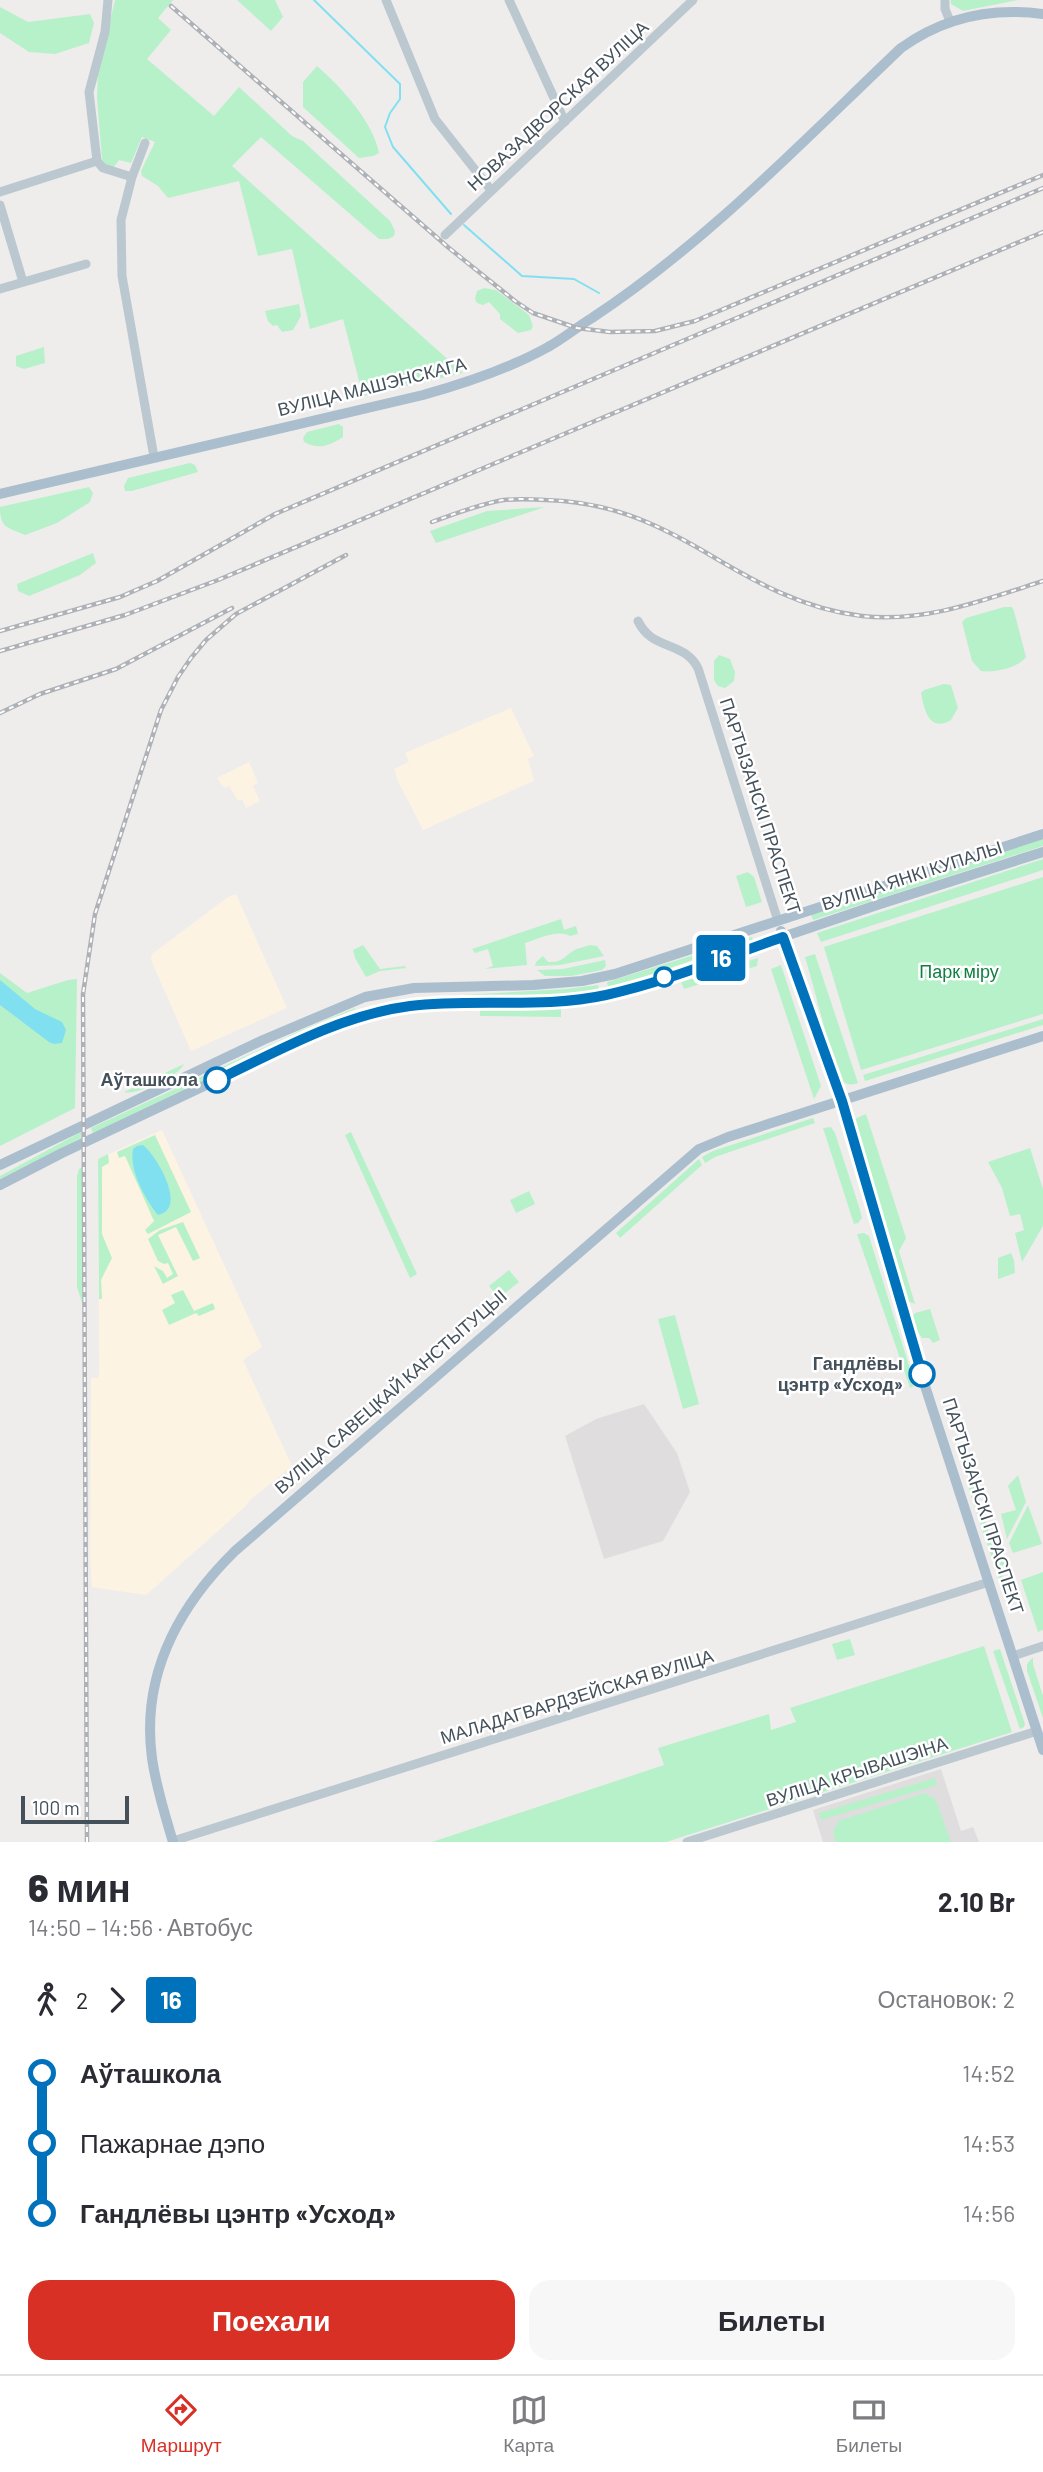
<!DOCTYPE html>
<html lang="ru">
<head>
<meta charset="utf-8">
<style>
	body { margin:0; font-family:Barlow,sans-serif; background:#f7f7f7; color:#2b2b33; height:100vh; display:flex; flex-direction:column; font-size:26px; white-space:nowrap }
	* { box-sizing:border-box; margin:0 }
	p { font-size:23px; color:#7c7c81 }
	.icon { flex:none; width:38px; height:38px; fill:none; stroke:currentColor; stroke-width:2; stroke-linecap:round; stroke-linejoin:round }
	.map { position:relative; height:1842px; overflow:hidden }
	.details { display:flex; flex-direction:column; background:#fff; flex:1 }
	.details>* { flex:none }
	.badge { padding:0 14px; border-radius:5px; font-size:24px; line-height:46px }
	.scale { position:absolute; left:21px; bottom:18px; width:108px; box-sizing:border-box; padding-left:7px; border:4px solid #44515b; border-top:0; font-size:19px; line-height:24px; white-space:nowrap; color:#44515b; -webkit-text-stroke:5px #fff; paint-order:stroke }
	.map>.badge { position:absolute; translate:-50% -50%; box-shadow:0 0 0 4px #fff }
	.legs { display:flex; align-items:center; gap:10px; height:77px; padding:0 28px; font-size:23px }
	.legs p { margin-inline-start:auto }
	.overview { display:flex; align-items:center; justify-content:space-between; height:119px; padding:0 28px }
	h1 { font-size:38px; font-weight:800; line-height:52px }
	.action { display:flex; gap:14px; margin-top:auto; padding:14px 28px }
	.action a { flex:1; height:80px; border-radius:21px; background:#d93025; color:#fff; font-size:28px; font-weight:800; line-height:80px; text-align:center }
	.action a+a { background:#f7f7f7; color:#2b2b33 }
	ul { padding:0 28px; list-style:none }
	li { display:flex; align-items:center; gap:24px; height:70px; font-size:26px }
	li i { display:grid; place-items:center; width:10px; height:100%; margin:0 9px; background:currentColor }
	li i::after { content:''; width:18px; height:18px; margin:-9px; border:5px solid; border-radius:50%; background:#fff }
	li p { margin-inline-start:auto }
	li:first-child i { background:linear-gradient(#0000 50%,currentColor 0) }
	li:last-child i { background:linear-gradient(currentColor 50%,#0000 0) }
	.tab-bar { display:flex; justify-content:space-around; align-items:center; height:98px; border-top:2px solid #e1e1e2; background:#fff; font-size:19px; color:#7c7c81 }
	.tab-bar a { display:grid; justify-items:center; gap:4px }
	.tab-bar .on { color:#d93025 }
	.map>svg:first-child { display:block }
	.commercial { fill:#fcf3e3 }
	.education { fill:#e0ddde }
	.green { fill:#b7f1c9 }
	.water { fill:#81e0f0 }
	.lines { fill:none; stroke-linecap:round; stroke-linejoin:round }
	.stream { stroke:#81e0f0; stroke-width:2 }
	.minor { stroke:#bcc8d0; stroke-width:9 }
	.major { stroke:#aabecd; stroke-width:10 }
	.rail-casing { stroke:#aeb2b7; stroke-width:4.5 }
	.rail { stroke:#fff; stroke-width:2; stroke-dasharray:5; stroke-linecap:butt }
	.line-1-casing { stroke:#fff; stroke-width:16 }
	.line-1 { stroke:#0072bc; stroke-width:10 }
	.stop-1-dot { fill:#fff; stroke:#0072bc; stroke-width:3.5 }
	.labels { text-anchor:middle; stroke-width:5; stroke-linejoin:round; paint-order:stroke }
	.street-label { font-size:18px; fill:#44515b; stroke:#fff }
	.park-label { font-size:18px; fill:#117f41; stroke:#fff }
	.stop-label { font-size:18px; font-weight:bold; fill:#44515b; stroke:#fff; text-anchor:end }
</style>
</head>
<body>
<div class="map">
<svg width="1043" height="1842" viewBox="0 0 1043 1842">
	<rect width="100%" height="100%" fill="#efecec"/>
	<path class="commercial" d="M511,708l23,48 -6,3 6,22 -111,49 -26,-51 -3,-10 15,-7 -4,-9z
		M249,762l9,21 -5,3 7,15 -14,7 -4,-9 -4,2 -9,-15 -5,2 -7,-10z
		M236,894l51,114 -96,43 -40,-91 1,-6 76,-57z
		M162,1130l100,217 -19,13 49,106 -42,34 -4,6 -100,89 -54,-8 -2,-28 1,-181h7l1,-5 -1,-214z"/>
	<path class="education" d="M644,1404l33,49 13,39 -27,49 -59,18 -39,-123 31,-17z
		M941,1769l20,62 12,-4 6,15h-156l-10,-32z"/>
	<path class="green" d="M115,0h58l-15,18 13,12 -24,29 67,57 25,-29 53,49 11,5 87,80 5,10 -1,5 -6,3h-9l-118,-102 -29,29 231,207 -100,23 -20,-77 -33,10 -18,-80 -34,7 -19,-75 -71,17 -10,-12 -16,-10 -1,-5 14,-29 -13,-5 -11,26 -12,-3 -5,7 -8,-1 -4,-7 -5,-61 1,-25z
		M237,0h38l8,17 -12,14z
		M951,0h67l-55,11 -12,-7z
		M0,7l28,15 62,-8 4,9 -5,20 -34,11 -26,-2 -29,-19z
		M317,66c23,20 56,55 62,87l-6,3 -14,2 -56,-51v-25z
		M484,288l12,2 33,25 4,11 -2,4 -13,3 -18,-14v-5l-11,-12 -6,3 -6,-2 -2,-4 2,-8z
		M299,304l2,12 -8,14 -11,2 -5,-7 -4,1 -5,-5 -3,-10z
		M44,347l1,16 -21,6 -8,-3v-10z
		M339,424l4,3v10c-14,9 -24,13 -39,5l-1,-4 4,-6z
		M190,463l5,2 3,7 -66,19h-7l-1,-5 4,-8z
		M89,487l4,6 -3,9 -33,21 -32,12c-17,-8 -25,-6 -25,-28z
		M545,507l-109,36 -6,-12 57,-20z
		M93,553l3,10 -16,12 -51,21 -11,-5 -1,-7z
		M1004,607h8l2,4 12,46c-8,11 -32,16 -45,14l-9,-10 -10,-39 4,-4z
		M719,655l11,4 5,13 -1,9 -9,7 -7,-2 -4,-6v-19z
		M944,684l7,1 7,23 -7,12c-21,13 -27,-10 -30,-27l3,-3z
		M1043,839v7l-230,74 -2,-6z
		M1043,859v11l-222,72 -4,-9z
		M748,872l6,5 8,25 -16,5 -10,-31z
		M1043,877v137l-182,56 -37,-123z
		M561,919l3,11 12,-4 2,8 -8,2c-13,-7 -31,3 -45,7l2,22 -43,4 9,-3 -5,-17 -13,4 -3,-4z
		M752,937l1,3c-48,15 -96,34 -145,47l-1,-5z
		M363,945l17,24 25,-3 1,2 -26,3 -14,6 -11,-19 -2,-8z
		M590,945l7,1 7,10 -44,9 -25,1 1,-4 7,-6 5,6c13,1 16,-5 25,-11 4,-3 12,-4 17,-6z
		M815,954l43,129c-8,3 -13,1 -19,-4 -13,-41 -22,-82 -34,-122z
		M758,958l-1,8 -73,23 -3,-7z
		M605,960l1,6 -4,4 -31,6h-26l-8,-6 26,-1z
		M781,965l40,121 -7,13 -43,-130z
		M0,973l27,20 41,-13 9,-1 -2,129 -75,38z
		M598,985l1,4c-70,14 -142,1 -211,15v-2l22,-4 156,-9z
		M355,1008v1l-53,23 -46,24 -163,77 -2,-5 211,-98z
		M480,1009h81v8l-81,-1z
		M1043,1019v6l-178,56 -2,-6z
		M184,1064c-4,12 -49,32 -60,28z
		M866,1114l40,124 -7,13 16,53 -8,-3 -57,-180z
		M813,1118l2,5 -100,34 -10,6 -3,-6 11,-6z
		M831,1127l4,6 25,77 2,8 -4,5 -4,1 -31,-96z
		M81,1132v6l-81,41v-3z
		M351,1132l66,142 -7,4 -65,-143z
		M155,1135l36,77 -43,22 -3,-4 9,-9 -29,-65 -6,2 -2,-6z
		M1030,1148l13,41v37l-21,36 -7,-29 9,-3 -4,-16 -10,2 -8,-28 -14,-26z
		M108,1154l1,9 -7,4v67l10,24 -11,22 1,19h-3l-1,-140z
		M699,1159l3,6 -82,73 -4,-5z
		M82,1167v136l-5,-16v-111l2,-7z
		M529,1191l6,13 -19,9 -6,-13z
		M183,1222l17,36 -7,3 -17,-34 -18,8 20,41 -15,8 -9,-18 9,5 4,7 6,-4 -5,-11 -4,1 -6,-3 -10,-22 12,-9z
		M864,1233l5,3 45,146 -1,5 -3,1 -5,-15 -48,-139z
		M1011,1253l3,7 1,13 -17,6v-21z
		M509,1270l10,12 -20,16 -10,-12z
		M183,1290l11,21 19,-8 2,6 -16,7 -3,-3 -27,12 -7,-15 13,-7 -4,-8z
		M930,1309l10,31 -7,3 -4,-5h-7l-7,-11 -3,-10 3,-4z
		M675,1315l24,89 -16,5 -25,-90z
		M1018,1475l8,27 -19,37 -6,-25 15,-4 -8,-24z
		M977,1477l1,4 -4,2 23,76 10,-3 1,5 -8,21 -31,-92v-7z
		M1028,1505l14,39 -29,9 -4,-10z
		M1043,1572v58l-5,2 -17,-52z
		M850,1639l5,16 -18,5 -5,-16z
		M984,1646l28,86 -346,110h-234l232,-77 -6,-17 111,-34 2,16 25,-8 -6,-14z
		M1000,1649l25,75 -1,3 -4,2 -27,-78z
		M1033,1657v7l10,32v22l-16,-47v-7z
		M935,1778l2,7 -116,35 -2,-7z
		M925,1793l11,7 15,42h-115l-3,-9 5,-12z"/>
	<path class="water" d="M0,980l35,29 27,13 4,8 -4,13 -8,1 -5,-2 -49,-37z
		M143,1145c14,11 45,64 15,70 -13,-16 -29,-45 -25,-66l4,-3z"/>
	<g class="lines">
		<path class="stream" d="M314,0l86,84v15l-10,14 -5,14 8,20 58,67
			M464,225l58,51 52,3 25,14"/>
		<path class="minor" d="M108,0l-3,32 -16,60 8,69 6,7 29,9
			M386,0l49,119 56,71
			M509,0l56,122
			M945,0v9l5,12
			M145,143l-13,34 -11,43 1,56 32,181
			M0,192l97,-31
			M0,205l23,77
			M445,235l248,-235
			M0,289l86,-25
			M638,621c14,30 45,19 60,47l80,253
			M1013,1656l30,-10
			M173,1841l816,-259
			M687,1842l350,-111"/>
		<path class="major" d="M0,494l423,-99c43,-12 86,-26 125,-48 15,-8 29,-20 44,-29 115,-76 210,-176 309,-270 43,-31 90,-41 142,-34
			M781,931l61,170 84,288 117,361
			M0,1165l263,-125 102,-43 49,-9 119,-3 49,-4 33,-7 428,-140
			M0,1185l62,-32 199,-94 93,-40 55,-13 154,-6 42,-5 45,-13 227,-77 166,-53
			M173,1842c-8,-27 -17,-55 -21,-84 -11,-82 26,-151 83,-207l464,-402 29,-12 315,-101"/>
		<g class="rail-casing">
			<path id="rail" d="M171,6l278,242 66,53 18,12 44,15 33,4 45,-1 40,-10 348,-146
				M432,522c22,-8 43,-16 66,-21 15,-3 32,-2 48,-1 62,2 106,21 159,52 50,30 98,57 157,64 63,7 122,-16 181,-35
				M0,631l120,-34 37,-16 118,-67 768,-326
				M0,651l125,-36 93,-35 825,-348
				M0,713l40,-19 76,-25 116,-61
				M87,1842l-4,-848 12,-80 66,-204 17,-33 13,-19 15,-18 30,-26 110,-59"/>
		</g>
		<use href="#rail" class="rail"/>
	</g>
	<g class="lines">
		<g class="line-1-casing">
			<path id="line-1" d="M217,1080c61,-29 124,-65 193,-74 65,-8 132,3 196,-11 60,-13 119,-38 177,-58l59,164 80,273"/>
		</g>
		<use href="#line-1" class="line-1"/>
	</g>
	<g class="stop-1-dot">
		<circle cx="664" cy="977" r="9"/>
		<circle cx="217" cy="1080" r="12"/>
		<circle cx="922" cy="1374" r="12"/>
	</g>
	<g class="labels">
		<g class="street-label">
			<text transform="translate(558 106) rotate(-43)" y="6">НОВАЗАДВОРСКАЯ ВУЛІЦА</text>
			<text transform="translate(372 387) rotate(-14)" y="6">ВУЛІЦА МАШЭНСКАГА</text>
			<text transform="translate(760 806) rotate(72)" y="6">ПАРТЫЗАНСКІ ПРАСПЕКТ</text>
			<text transform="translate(912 876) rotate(-18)" y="6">ВУЛІЦА ЯНКІ КУПАЛЫ</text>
			<text transform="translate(391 1392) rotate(-41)" y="6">ВУЛІЦА САВЕЦКАЙ КАНСТЫТУЦЫІ</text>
			<text transform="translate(983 1506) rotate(72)" y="6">ПАРТЫЗАНСКІ ПРАСПЕКТ</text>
			<text transform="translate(577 1697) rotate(-17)" y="6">МАЛАДАГВАРДЗЕЙСКАЯ ВУЛІЦА</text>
			<text transform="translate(857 1772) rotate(-18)" y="6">ВУЛІЦА КРЫВАШЭІНА</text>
		</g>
		<g class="park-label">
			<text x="959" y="978">Парк міру</text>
		</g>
		<g class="stop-label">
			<text x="198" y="1086">Аўташкола</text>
			<text x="903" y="1370">Гандлёвы<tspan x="903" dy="21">цэнтр «Усход»</tspan></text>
		</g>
	</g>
</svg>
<div class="scale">100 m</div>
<b class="badge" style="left:721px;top:958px;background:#0072bc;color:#fff">16</b>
</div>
<section class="details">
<div class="overview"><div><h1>6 мин</h1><p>14:50 – 14:56 · Автобус</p></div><b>2.10 Br</b></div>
<div class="legs"><svg class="icon" aria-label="walk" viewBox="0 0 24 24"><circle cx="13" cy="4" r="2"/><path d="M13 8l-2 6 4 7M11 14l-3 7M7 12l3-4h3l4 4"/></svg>2<svg class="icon" aria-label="forward" viewBox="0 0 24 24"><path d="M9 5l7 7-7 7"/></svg><b class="badge" style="background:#0072bc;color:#fff">16</b><p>Остановок: 2</p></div>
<ul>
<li><i style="color:#0072bc"></i><b>Аўташкола</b><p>14:52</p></li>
<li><i style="color:#0072bc"></i><span>Пажарнае дэпо</span><p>14:53</p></li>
<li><i style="color:#0072bc"></i><b>Гандлёвы цэнтр «Усход»</b><p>14:56</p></li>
</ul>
<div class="action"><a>Поехали</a><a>Билеты</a></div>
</section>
<nav class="tab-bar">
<a class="on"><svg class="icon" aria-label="directions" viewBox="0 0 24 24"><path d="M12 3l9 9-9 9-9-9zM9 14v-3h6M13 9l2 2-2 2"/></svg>Маршрут</a>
<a><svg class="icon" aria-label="map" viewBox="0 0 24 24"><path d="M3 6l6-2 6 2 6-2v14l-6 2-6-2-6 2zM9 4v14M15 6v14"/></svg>Карта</a>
<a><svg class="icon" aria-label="tickets" viewBox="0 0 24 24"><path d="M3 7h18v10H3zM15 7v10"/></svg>Билеты</a>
</nav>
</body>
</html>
